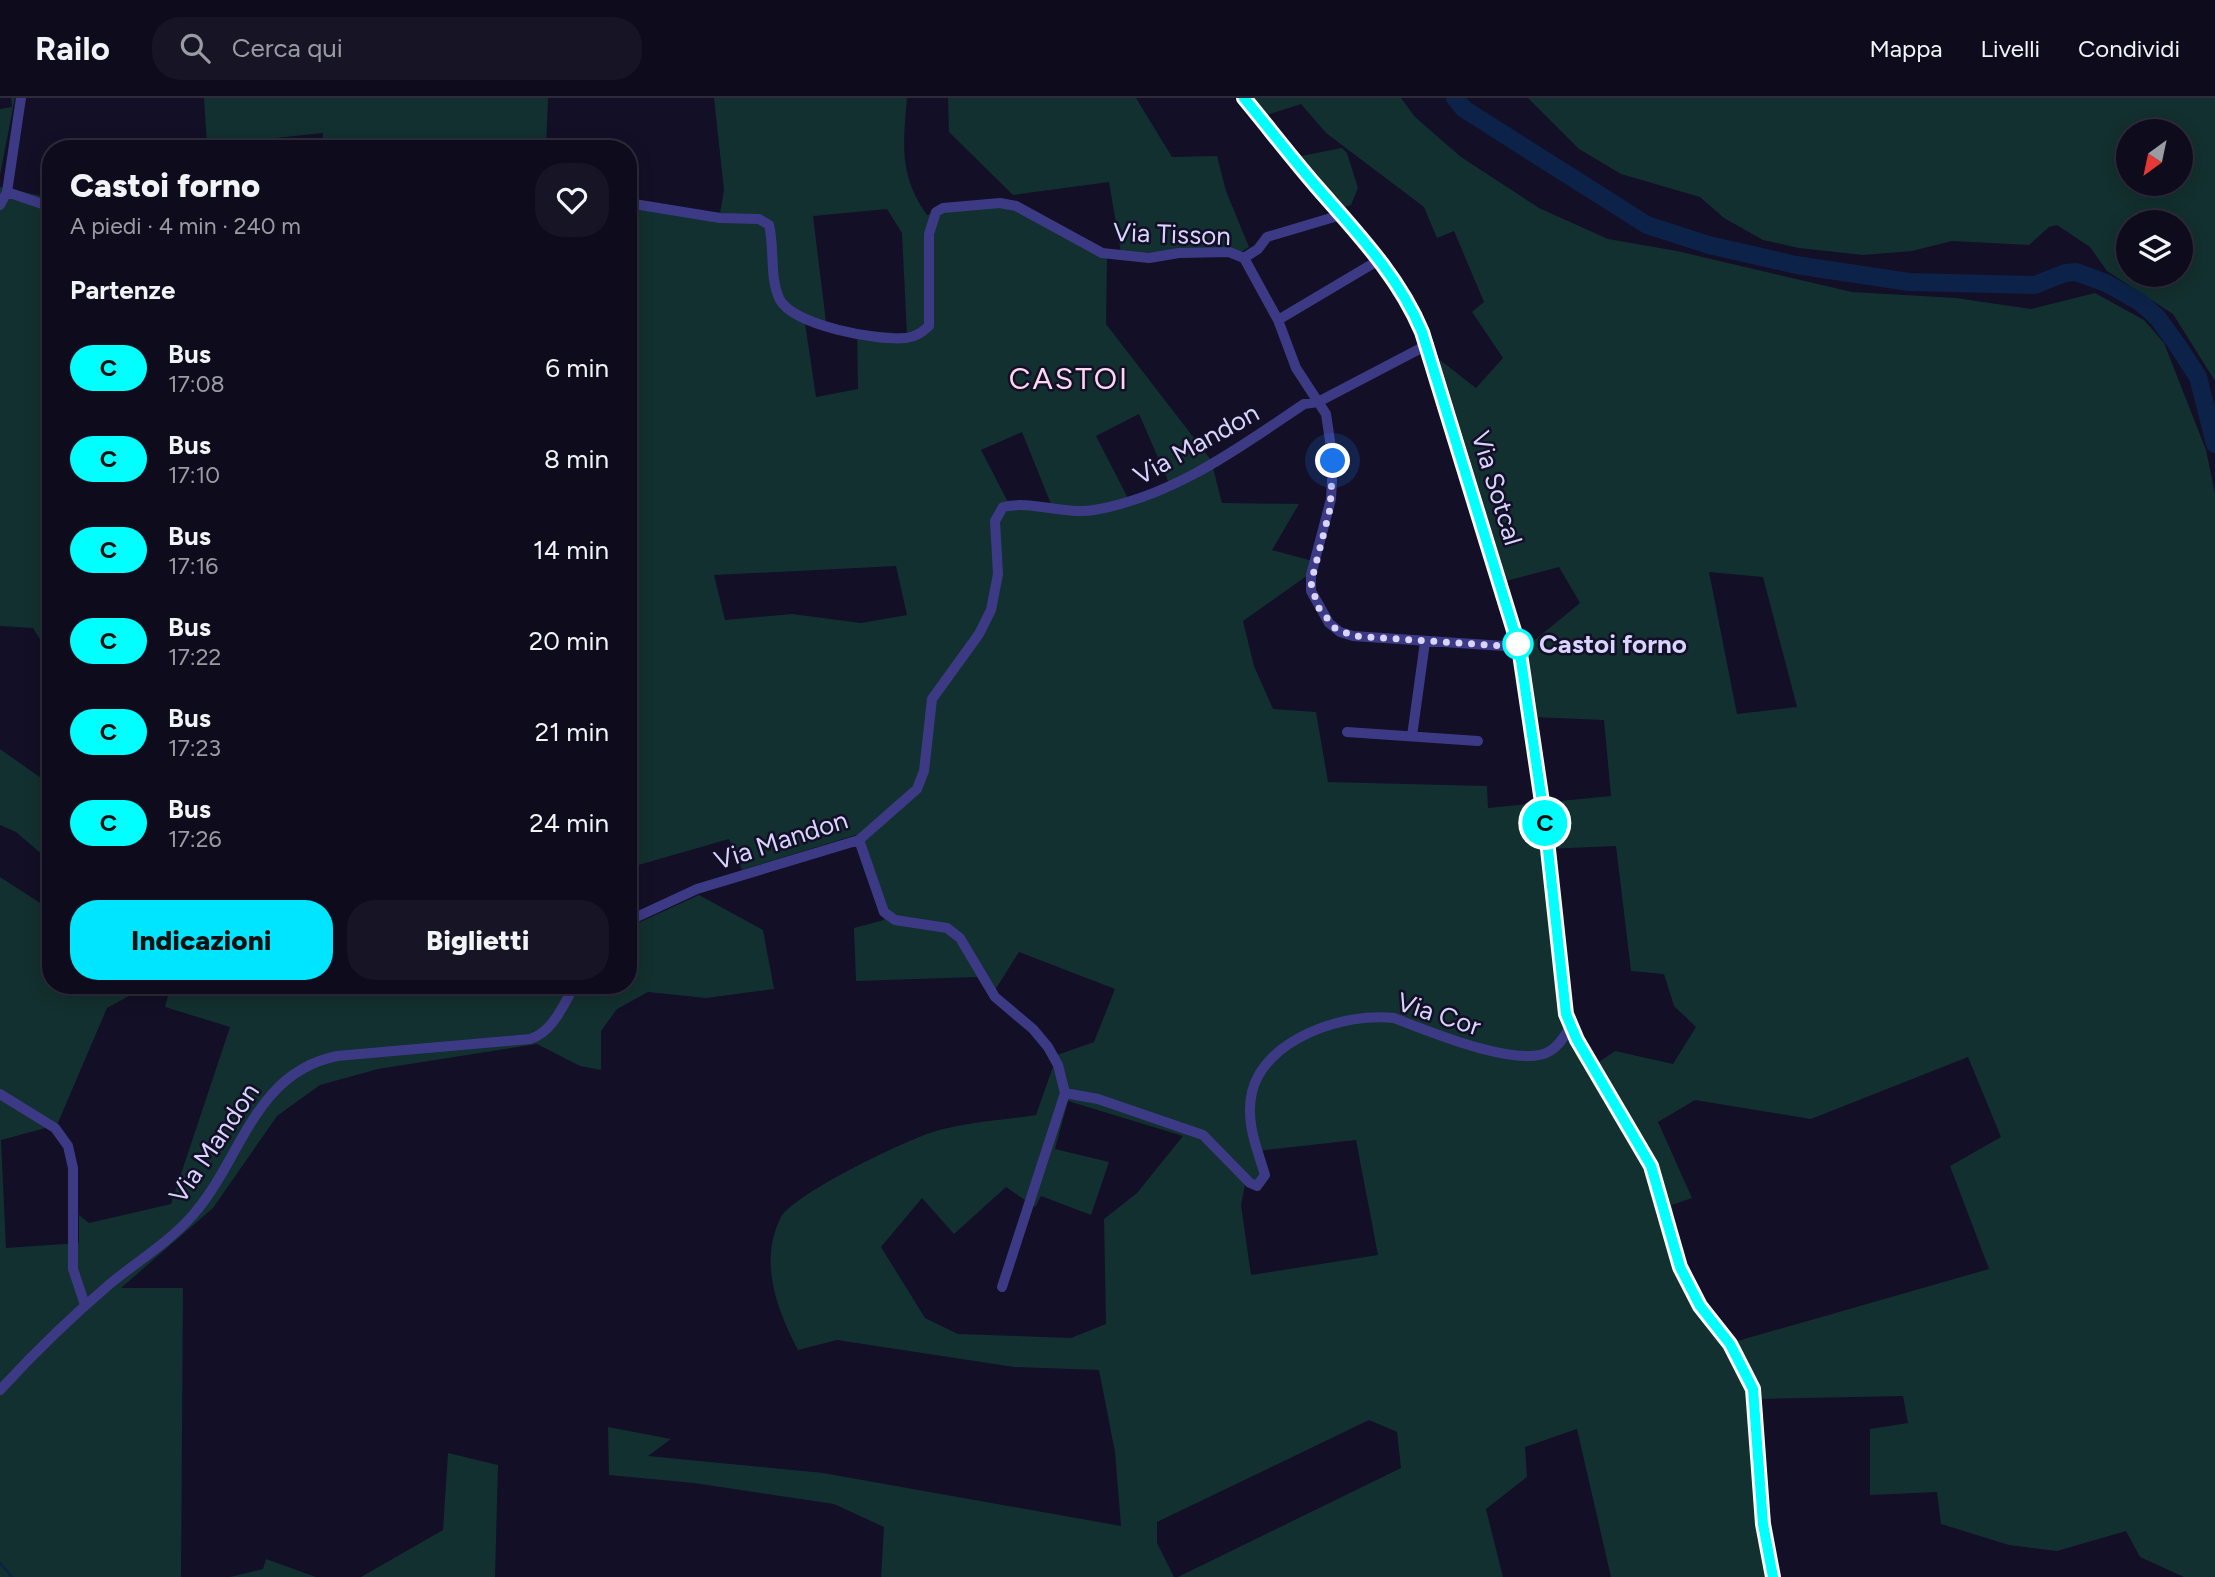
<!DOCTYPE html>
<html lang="it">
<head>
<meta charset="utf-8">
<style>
	body { margin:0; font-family:Figtree,sans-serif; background:#171425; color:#f1f3f6; height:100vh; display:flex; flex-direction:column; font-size:26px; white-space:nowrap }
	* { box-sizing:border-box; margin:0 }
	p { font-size:23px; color:#9b9ba3 }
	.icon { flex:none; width:38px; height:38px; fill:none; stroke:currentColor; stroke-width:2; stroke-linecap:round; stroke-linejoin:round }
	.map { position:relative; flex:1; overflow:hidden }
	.panel { position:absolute; left:42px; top:42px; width:595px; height:854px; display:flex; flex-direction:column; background:#0e0b1c; border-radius:28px; box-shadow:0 4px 18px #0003,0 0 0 2px #2e2b3b }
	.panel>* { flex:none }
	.badge { padding:0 14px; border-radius:23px; font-size:24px; line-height:46px }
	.needle { width:46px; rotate:213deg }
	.buttons { position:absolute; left:2116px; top:21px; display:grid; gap:14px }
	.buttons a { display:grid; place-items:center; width:77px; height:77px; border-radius:50%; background:#0e0b1c; box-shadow:0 4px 18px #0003,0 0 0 2px #2e2b3b; font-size:35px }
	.you { position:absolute; width:35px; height:35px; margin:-18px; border:5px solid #fff; border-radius:50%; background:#1a73e8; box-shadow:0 0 0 10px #1a73e833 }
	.map>.badge { position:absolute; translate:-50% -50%; box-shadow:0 0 0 4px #fff }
	h2 { padding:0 28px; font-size:26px; line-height:63px }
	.round { display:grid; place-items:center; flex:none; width:74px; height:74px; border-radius:28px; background:#171425 }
	.overview { display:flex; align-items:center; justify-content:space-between; height:119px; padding:0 28px }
	h1 { font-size:33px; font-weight:800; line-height:52px }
	.action { display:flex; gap:14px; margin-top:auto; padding:14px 28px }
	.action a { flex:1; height:80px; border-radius:28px; background:#00e5ff; color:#111; font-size:28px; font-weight:800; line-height:80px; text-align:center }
	.action a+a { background:#171425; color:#f1f3f6 }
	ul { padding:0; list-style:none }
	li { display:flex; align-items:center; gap:21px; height:91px; padding:0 28px }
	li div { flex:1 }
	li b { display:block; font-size:26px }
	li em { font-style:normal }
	li .badge { min-width:77px; font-weight:700; text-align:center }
	header { display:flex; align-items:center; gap:42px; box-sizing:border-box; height:98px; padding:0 35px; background:#0e0b1c; border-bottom:2px solid #2e2b3b }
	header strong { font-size:33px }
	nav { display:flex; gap:38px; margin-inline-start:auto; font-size:24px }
	.search { width:490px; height:63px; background:#171425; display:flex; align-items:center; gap:18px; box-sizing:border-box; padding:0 24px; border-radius:28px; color:#9b9ba3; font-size:26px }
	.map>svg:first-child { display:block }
	.green { fill:#12302f; fill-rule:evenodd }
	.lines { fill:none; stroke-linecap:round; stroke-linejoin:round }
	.stream { stroke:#0c2248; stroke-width:2.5 }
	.river { stroke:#0c2248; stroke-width:18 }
	.street { stroke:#3d3a85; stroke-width:10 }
	.secondary { stroke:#6f6bff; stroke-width:14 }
	.line-casing { stroke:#fff; stroke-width:16 }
	.line { stroke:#0ff; stroke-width:10 }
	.walk { stroke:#d9d4ff; stroke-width:7; stroke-dasharray:0 12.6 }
	.stop-dot { fill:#fff; stroke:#0ff; stroke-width:3.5 }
	.labels { text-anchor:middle; stroke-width:5; stroke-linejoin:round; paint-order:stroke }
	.street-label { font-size:26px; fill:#d9d4ff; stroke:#130f26 }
	.stop-label { font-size:26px; font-weight:bold; fill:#d9d4ff; stroke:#130f26; text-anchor:start }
	.quarter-label { font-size:30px; letter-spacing:2px; fill:#ffd6f0; stroke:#130f26 }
</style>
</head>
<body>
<header>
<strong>Railo</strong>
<div class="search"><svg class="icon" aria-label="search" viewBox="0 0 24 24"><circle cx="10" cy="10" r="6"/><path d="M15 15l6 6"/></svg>Cerca qui</div>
<nav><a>Mappa</a><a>Livelli</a><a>Condividi</a></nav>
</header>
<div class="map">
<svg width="2215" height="1479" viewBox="0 0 2215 1479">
	<rect width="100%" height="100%" fill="#130f26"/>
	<path class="green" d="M11,0h4l-15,77v-66l12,-2z
		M204,0h344l-2,51h-224l1,-16 -116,12z
		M714,0h193c-4,47 -8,77 20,117l40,-10 52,-2 88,55 -1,66 105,136 11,43 77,1 -27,46 41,11 -5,14 -65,46 11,45 19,43 43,3 12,70 159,4 1,22 123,-12 -7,-76 -71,-3 -8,-69 55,-45 -21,-36 -65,17 -63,-231 45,35 27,-30 -31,-46 12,-10 -30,-71 -17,7 -13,-31 -98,-74 -25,-29 -37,12 -14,-18h151l14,19 46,40 78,51 69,31 69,12 175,41 104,6 75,11 64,-16 49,27 20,23 42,107 9,44v1083h-31l-44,-20 -14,-26 -69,20 -48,-6 -68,-21 -4,-32 -67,3v-66l38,-6 -5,-27 -143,3 14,159 6,19h-169l-34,-148 -52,18 2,30 -41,32 17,68h-325l223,-109 -4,-36 -28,-12 -212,102v21l17,34h-293l3,-50 -50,-23 -140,-21 -85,-8 -1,-48 63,12 -23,17 175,17 298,53 -6,-74 -16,-82 -85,-3 -177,-27 -39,10c-21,-40 -39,-87 -18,-131 10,-24 128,-80 156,-88 31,-9 67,-11 100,-16l21,-60 37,-13 21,-53 -96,-37 -29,46 -13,-21 -121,4 -2,-53 30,-8 -28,-85 -114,35 -13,-31 -101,29v-664l92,9 4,-23zM887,111l15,24 5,101 -50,-4 1,59 -42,8 -11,-74 21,-1 -13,-106zM1139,316l33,76 -40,16 -36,-70zM1022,334l31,77 -45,-7 -27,-52zM896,468l11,49 -46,8 -69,-9 -67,6 -11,-45zM1709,474l54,5 34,130 -60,7zM1616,748l15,125 33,3 10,32 22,21 -23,37 -58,-13 -19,13 -31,-46 -20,-169zM1968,959l33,80 -51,29 39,103 -255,73 -28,-38 -29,-57 -5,-42 20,-7 -34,-76 37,-22 116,19zM1068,1003l115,35 -46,57 -33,26 2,105 -35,14 -113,-4 -33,-16 -44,-71 41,-49 32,36 52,-47 29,20 6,-11 50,19 18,-53 -54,-13zM1356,1042l22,115 -127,20 -10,-70 5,-25 17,2 -7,-31z
		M948,0h188l36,59 45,-1 9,35 23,56 -14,9 -6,-4 -108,1 -12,-71 -96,13 -64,-63z
		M1528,0h687v283l-42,-67 -66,-43 -17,-24 -33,-22 -8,2 -20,18 -77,-4 -40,10 -49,4 -64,-7 -36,-8 -39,-22 -24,-21 -79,-23 -42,-25zM2128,33h52v53h-52zM2128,124h52v53h-52z
		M1342,50l5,5 11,35 -7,17 -9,3 -41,-52z
		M0,89l51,11v449l-5,2 -13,-21 -33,-2z
		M0,651l51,36v77l-35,-30 -16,-7z
		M0,779l51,33v75h577v-98l12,35 59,-27 64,35 11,59 -68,9 -58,-6 -31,17 -16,22v39l-21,-4 -43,-22 -159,25 -58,16 -43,31 -64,92 -92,80h62l-2,289h-181zM170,891l-5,18 65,20 -59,177 -82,19 -10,-8v28l-73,5 -5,-108 56,-15 50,-117 22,-12z
		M448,1355l50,12 -3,112h-134l82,-47z
		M266,1461l50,18h-86l33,-8z"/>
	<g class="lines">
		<path class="stream" d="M0,1465l12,14"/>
		<path class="river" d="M1455,0l9,11 183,116 62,20 87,20 113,17 126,3 30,-12 11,-1 30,11 34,19 17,15 21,29 20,31 17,67"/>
		<path class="street" d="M7,94l44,15
			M628,105l92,15 39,1 10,6c6,24 0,53 11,75 15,26 98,41 126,38 10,-1 16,-6 23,-12v-92l7,-22 7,-4 57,-5 16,3 86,47 47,5 30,-5 50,-1 15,6
			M0,107l7,-13 14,-94
			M1244,160l34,62 18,48 30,46 7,47 -2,38 -20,76v16l18,32 11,9 13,4 166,11
			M1244,160l14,-9 9,-12 74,-22
			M1278,222l101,-60
			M1347,634l131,9
			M1412,638l13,-94
			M859,742l25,72 11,8 52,8 13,10 35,59 38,32 15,18 10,18 7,28 -63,194
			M628,823l69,-32 162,-49 58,-51 7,-18 8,-72 47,-65 12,-24 7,-36 -3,-53 8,-14c27,-7 62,8 91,3 79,-13 146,-63 210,-106l14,-2 109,-57
			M1065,995l33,6 105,36 47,48 7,3 8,-11c-8,-27 -20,-53 -13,-83 13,-54 94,-80 142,-74 32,12 126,52 156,33 9,-5 15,-16 21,-25
			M0,996l55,34 13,18 5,22v101l12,36
			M0,1292c35,-38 71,-73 111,-107 27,-22 58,-41 81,-67 50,-56 61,-143 145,-160l193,-17c23,-7 33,-34 45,-54"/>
		<path class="secondary" d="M1244,0c25,31 50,62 76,92 44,51 83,90 107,155l92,302 26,175 21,192 11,26 74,126 29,101 20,39 30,38 23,45 10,135 10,53"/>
	</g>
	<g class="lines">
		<g class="line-casing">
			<path id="line" d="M1244,0c24,29 47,59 72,88 40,46 82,89 106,146l97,315 26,175 21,192 11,26 74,126 29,101 20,39 30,38 23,45 10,135 10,53"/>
		</g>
		<use href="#line" class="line"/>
		<path class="walk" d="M1333,363l-3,48 -19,74 7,24 17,21 18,8 166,11 -1,-3"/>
	</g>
	<circle class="stop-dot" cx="1518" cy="546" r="14"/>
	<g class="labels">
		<g class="street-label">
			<text transform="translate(1172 136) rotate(2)" y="9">Via Tisson</text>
			<text transform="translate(1196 346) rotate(-29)" y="9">Via Mandon</text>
			<text transform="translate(1497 390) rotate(73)" y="9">Via Sotcal</text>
			<text transform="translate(781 742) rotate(-18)" y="9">Via Mandon</text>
			<text transform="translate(1439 916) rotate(18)" y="9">Via Cor</text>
			<text transform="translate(214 1045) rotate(-56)" y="9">Via Mandon</text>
		</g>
		<g class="stop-label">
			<text x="1539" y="555">Castoi forno</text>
		</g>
		<g class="quarter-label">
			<text x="1069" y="291">CASTOI</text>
		</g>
	</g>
</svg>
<div class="buttons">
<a><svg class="needle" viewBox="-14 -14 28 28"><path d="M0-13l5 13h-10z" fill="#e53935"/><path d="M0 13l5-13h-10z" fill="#9b9ba3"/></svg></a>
<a><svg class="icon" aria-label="layers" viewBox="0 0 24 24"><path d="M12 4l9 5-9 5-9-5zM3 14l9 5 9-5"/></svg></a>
</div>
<div class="you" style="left:1333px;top:363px"></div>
<b class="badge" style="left:1545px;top:725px;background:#0ff;color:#111">C</b>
<section class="panel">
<div class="overview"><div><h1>Castoi forno</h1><p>A piedi · 4 min · 240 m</p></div><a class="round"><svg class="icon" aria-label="heart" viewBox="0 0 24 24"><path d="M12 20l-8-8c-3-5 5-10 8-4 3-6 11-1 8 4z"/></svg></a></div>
<h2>Partenze</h2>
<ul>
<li><span class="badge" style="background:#0ff;color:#111">C</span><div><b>Bus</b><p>17:08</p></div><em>6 min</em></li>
<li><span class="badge" style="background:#0ff;color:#111">C</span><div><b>Bus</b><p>17:10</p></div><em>8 min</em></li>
<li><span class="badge" style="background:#0ff;color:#111">C</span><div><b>Bus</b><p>17:16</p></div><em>14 min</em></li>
<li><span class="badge" style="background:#0ff;color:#111">C</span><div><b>Bus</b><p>17:22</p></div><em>20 min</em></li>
<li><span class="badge" style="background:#0ff;color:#111">C</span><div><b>Bus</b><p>17:23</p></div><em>21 min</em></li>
<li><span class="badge" style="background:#0ff;color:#111">C</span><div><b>Bus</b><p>17:26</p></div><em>24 min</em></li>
</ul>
<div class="action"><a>Indicazioni</a><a>Biglietti</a></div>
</section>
</div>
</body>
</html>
